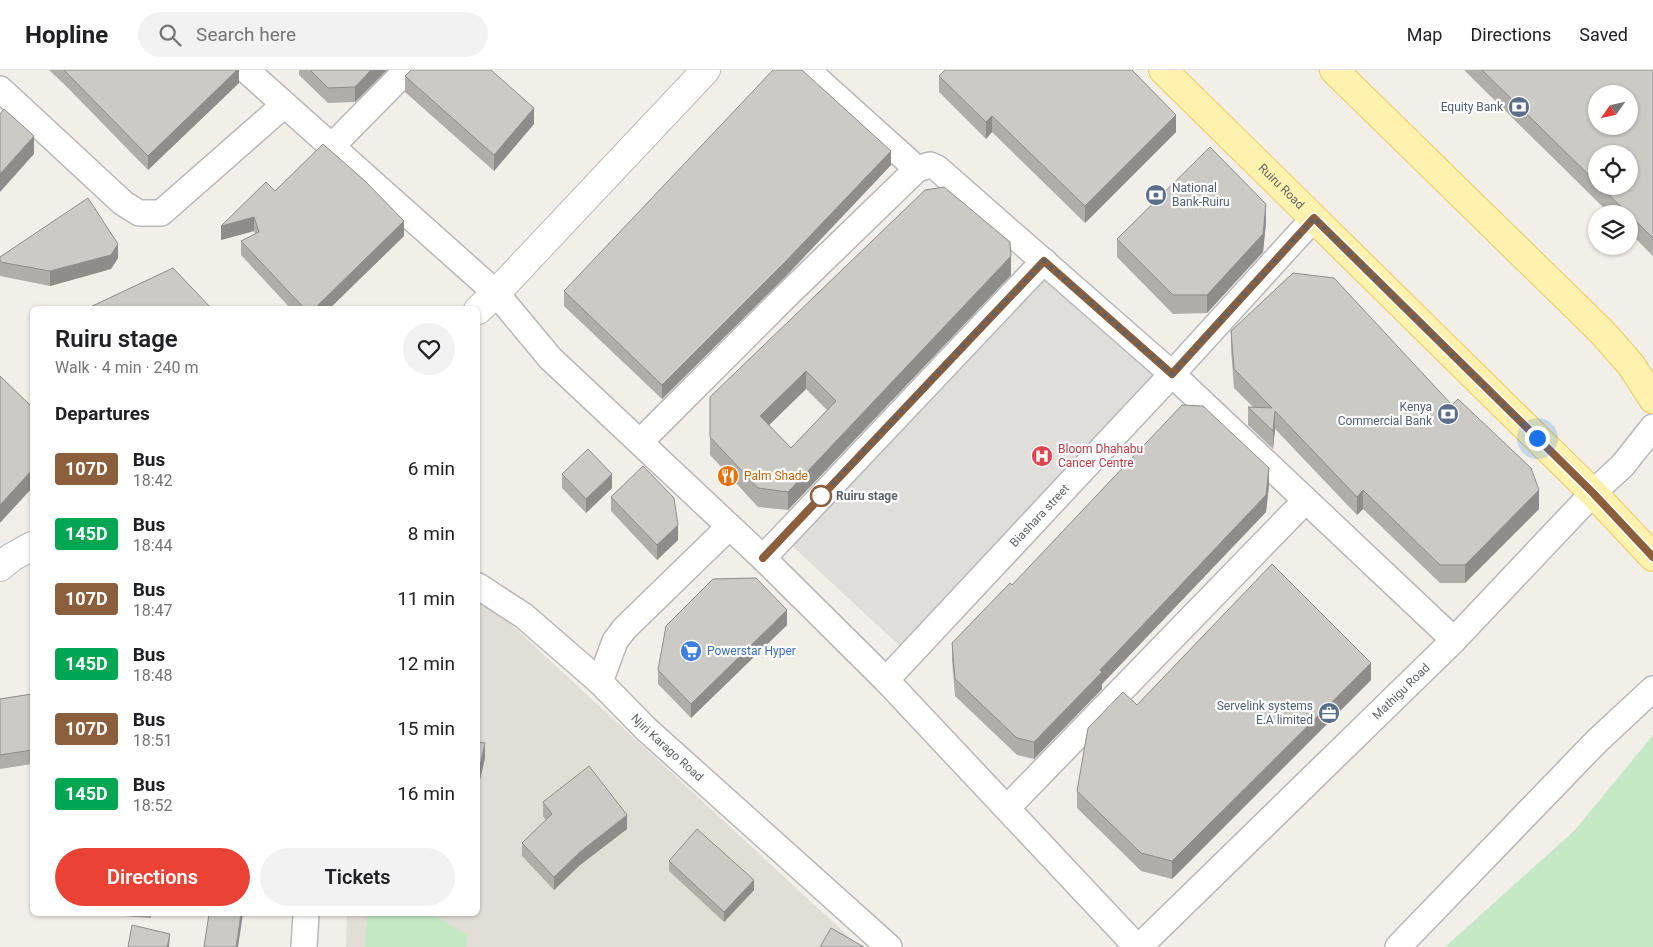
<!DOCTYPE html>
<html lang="en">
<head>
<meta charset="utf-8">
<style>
	body { margin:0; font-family:Roboto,sans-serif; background:#f2f2f2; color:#202124; height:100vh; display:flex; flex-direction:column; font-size:19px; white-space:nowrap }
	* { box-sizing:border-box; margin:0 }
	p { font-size:16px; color:#757577 }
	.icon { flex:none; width:28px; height:28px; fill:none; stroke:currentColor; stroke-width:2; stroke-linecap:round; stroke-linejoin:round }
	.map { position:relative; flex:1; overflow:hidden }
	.panel { position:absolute; left:30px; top:236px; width:450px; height:610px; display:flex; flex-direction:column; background:#fff; border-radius:8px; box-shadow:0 1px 4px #0004 }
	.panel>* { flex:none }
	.badge { padding:0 10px; border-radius:4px; font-size:18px; line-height:32px }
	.needle { width:32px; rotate:236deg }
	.controls { position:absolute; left:1588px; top:15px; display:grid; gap:10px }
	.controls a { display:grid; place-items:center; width:50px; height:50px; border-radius:50%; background:#fff; box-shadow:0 1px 4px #0004; font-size:25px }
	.you { position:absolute; width:25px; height:25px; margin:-12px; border:4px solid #fff; border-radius:50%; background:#1a73e8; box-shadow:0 0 0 8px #1a73e833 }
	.map>.badge { position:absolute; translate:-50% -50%; box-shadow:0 0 0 2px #fff }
	h2 { padding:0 25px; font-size:19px; line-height:45px }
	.round { display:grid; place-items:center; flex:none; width:52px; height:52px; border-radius:26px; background:#f2f2f2 }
	.overview { display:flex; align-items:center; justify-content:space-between; height:85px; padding:0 25px }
	h1 { font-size:24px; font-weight:600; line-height:38px }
	.action { display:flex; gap:10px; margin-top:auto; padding:10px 25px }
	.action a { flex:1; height:58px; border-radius:30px; background:#ea4335; color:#fff; font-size:20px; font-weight:600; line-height:58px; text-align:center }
	.action a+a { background:#f2f2f2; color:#202124 }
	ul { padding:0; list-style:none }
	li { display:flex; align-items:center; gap:15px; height:65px; padding:0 25px }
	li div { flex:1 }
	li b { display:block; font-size:19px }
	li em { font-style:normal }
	li .badge { min-width:55px; font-weight:700; text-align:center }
	header { display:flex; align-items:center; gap:30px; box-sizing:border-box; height:70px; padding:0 25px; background:#fff; border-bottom:1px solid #e0e0e0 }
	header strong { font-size:24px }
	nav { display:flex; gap:28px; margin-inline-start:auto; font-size:18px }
	.search { width:350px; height:45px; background:#f2f2f2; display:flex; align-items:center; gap:12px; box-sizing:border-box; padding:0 18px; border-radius:28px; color:#757577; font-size:19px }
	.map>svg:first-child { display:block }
	.industrial { fill:#e0deda }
	.education { fill:#e1ded6 }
	.green { fill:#c5e8c5 }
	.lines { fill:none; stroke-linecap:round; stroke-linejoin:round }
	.street-casing { stroke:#b5b8bc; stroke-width:28 }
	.secondary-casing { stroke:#b6babf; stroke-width:30 }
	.primary-casing { stroke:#f2c960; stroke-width:30 }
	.street { stroke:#fff; stroke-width:25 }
	.secondary { stroke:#fff; stroke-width:28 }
	.primary { stroke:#fff2af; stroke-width:28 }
	.wall { fill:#afaea9; fill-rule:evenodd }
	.shaded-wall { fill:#8f8d8a }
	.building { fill:#cccac5; stroke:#8f8d8a; fill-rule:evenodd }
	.line-casing { stroke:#fff; stroke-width:11 }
	.line { stroke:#8b5e3c; stroke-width:8 }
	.walk { stroke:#5f6368; stroke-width:5; stroke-dasharray:0 9 }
	.stop-dot { fill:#fff; stroke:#8b5e3c; stroke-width:2.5 }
	.labels { text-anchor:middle; stroke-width:4.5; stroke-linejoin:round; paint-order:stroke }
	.service-label { font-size:12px; fill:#4e5e75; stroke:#fff; text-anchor:end }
	.street-label { font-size:12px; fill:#5f6368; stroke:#fff }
	.health-label { font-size:12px; fill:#be3a42; stroke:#fff; text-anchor:start }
	.food-label { font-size:12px; fill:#c56008; stroke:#fff; text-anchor:start }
	.stop-label { font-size:12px; font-weight:bold; fill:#5f6368; stroke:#fff; text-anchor:start }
	.shop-label { font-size:12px; fill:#366cbe; stroke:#fff; text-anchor:start }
</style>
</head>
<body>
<header>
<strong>Hopline</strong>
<div class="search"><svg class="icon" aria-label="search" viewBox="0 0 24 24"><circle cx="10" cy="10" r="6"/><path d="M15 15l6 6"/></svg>Search here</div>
<nav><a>Map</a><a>Directions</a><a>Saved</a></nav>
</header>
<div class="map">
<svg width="1653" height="877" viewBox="0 0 1653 877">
	<rect width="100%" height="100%" fill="#f1efe8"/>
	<path class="industrial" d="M1043,201l114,106 -254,272 -114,-106z"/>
	<path class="education" d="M478,532l12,3 370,342h-514l1,-33h131z"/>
	<path class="green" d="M1653,665v212h-208l130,-117z
		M367,844h65l35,21 -1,12h-101z"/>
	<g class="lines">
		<g class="street-casing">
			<g id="street">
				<path d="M246,0l250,223 54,65 213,200 123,122 251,267"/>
				<path d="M807,0l110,99 13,-4 7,3 235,206 282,266"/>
				<path d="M0,19l123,114 16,10h22l123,-108"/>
				<path d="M331,77l76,-77"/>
				<path d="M640,372l147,-147 130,-126"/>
				<path id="s1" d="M729,457l-104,101 -10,13 -15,41 46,47 243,218"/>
				<path d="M763,488l281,-297"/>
				<path d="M478,516l46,30 76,66"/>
				<path id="s2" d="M886,610l286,-306 142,-156"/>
				<path d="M1007,738l298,-307"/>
				<path d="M304,877l2,-33"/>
				<path id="s3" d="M1139,877l315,-307 139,-147 30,-28 30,-38"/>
				<path d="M1398,877l199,-206 56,-52"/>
			</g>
		</g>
		<g class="secondary-casing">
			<path id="secondary" d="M478,240l18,-17 210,-223
				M0,497l12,-10 20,-11"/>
		</g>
		<g class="primary-casing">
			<g id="primary">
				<path id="s4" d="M1163,0l430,423 60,64"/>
				<path d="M1334,0l269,263 28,32 22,34"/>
			</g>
		</g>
		<use href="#street" class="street"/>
		<use href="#secondary" class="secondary"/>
		<use href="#primary" class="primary"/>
	</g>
	<path class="wall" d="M49,0h190v13l-91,87 -82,-84z
		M299,0h88l-32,32 -27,1 -29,-28z
		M1464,0h189v186l-24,-24v-18h-19zM1596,84l33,32h-33z
		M405,6l129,48 -40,47 -89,-79z
		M939,6l237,56 -91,91 -93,-91 -6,7 -47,-47z
		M891,95l-105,111 -124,123 -98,-93v-15z
		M275,121l129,45 -75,73h-38l-50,-54v-14l14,-7 -1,-3 -33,9z
		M1266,152l-3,30 -56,61 -34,1 -56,-57v-18z
		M0,187l118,1 -7,11 -61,17 -50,-10z
		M1011,205l-223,235 -30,-3 -48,-52v-58zM806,319l21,21 -36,38 -22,-23z
		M1231,261l308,178 -74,74h-25l-77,-74 -6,6 -82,-86 -2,20 -25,-24v-18h5l-19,-19 -3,-39z
		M562,404l50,14 -26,25 -24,-25z
		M1269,415l-3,27 -164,172v5l-68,70 -17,-4 -62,-59 -3,-36v-17l60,-58z
		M611,427l67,43 -21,20 -46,-49z
		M787,555l-96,93 -33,-34v-14z
		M1371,610l-199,199 -31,-8 -64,-63v-17l60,-86z
		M32,624v70l-32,5v-70z
		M543,732l84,27 -47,36 -26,25 -32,-34v-13l24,-23 -3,-4z
		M669,791l85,29 -30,32 -55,-51z
		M94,844h57v4z"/>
	<path class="shaded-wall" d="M237,0h2v13l-91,87v-14z
		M371,0h16l-32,32v-15z
		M534,38v16l-40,47v-16z
		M1176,45v17l-91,91v-17z
		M992,46v16l-6,7v-17z
		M34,66v18l-34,38v-18z
		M891,81v14l-105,111 -124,123v-14z
		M1266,134v18l-3,30 -56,61v-18z
		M254,147v14l-33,9v-14z
		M404,151v15l-75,73h-15z
		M118,174v14l-7,11 -61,17v-15z
		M1011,186v19l-223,235v-18z
		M806,301v18l-46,45v-18z
		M1275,341v18l-2,20v-18z
		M1269,398v17l-3,27 -164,172v5l-68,70v-17z
		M32,400v18l-32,35v-18z
		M612,404v14l-26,25v-14z
		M1363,420v19l-6,6v-18z
		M1539,420v19l-74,74v-18z
		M678,455v15l-21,20v-15z
		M787,540v15l-96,93v-14z
		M1371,593v17l-199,199v-18z
		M485,673v15l-7,31v-14z
		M627,745v14l-47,36 -26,25v-13l26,-25z
		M754,810v10l-30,32v-10z
		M241,844h2l-5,33h-2z
		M170,864l-1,13h-2z"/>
	<path class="building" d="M64,0h173l-89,86z
		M310,0h61l-16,17 -27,1z
		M411,0h80l43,38 -40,47 -89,-79z
		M773,0h29l89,81 -105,110 -124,124 -98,-94z
		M945,0h187l44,45 -91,91 -93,-90 -6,6 -47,-46z
		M1482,0h171v168l-53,-52h29v-32h-33v28zM1596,24h33v32h-33z
		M4,39l30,27 -34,38v-60z
		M323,74l42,37 39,40 -90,88h-9l-64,-68 18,-9 -5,-15 -33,9 45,-44 9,9z
		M1210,77l56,57 -3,30 -56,61h-34l-56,-56z
		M944,117l66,55 1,14 -223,236 -30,-4 -48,-51v-40l215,-207zM806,301l30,30 -45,47 -31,-32z
		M88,128l30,46 -7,11 -61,16 -50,-9v-5z
		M173,198l39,41h-126z
		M1293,203l41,5 118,127 6,-6 73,69 8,22 -74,75h-25l-77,-75 -6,7 -82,-86 -2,20 -25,-24 24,1 -38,-39 -3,-38z
		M0,306l32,31v63l-32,35z
		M1182,335l21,1 66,62 -3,27 -166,175 2,2 -68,70 -17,-4 -62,-59 -3,-36 58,-60 2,2z
		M588,379l24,25 -26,25 -24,-25z
		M643,396l31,32 4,27 -21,20 -46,-48z
		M1272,494l99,99 -199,198 -31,-8 -64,-62 11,-63 35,-36 14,13z
		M756,508l31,32 -96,94 -33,-34 8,-44 47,-47z
		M32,624v56l-32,5v-56z
		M478,672l7,1 -7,32z
		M589,696l38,49 -47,37 -26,25 -32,-34 30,-29 -9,-12z
		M697,759l57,51 -30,32 -55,-51z
		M209,844h32l-5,33h-32z
		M132,855l38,9 -3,13h-39z
		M831,858l33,19h-44z"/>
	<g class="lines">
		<g class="line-casing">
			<path id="line" d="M763,488l281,-297 128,113 142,-156 279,275 60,64"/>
		</g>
		<use href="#line" class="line"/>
		<path class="walk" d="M821,426l223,-235 128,113 142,-156 223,220"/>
	</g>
	<defs>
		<g id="bank-disc" transform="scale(1.125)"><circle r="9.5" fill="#5c6f8a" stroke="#fff"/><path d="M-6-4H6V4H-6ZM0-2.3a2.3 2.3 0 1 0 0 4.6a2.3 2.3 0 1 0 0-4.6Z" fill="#fff"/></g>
		<g id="hospital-disc" transform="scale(1.125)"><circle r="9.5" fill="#e0444e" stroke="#fff"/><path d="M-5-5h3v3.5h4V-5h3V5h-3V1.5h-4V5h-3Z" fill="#fff"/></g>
		<g id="restaurant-disc" transform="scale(1.125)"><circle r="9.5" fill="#e8710a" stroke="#fff"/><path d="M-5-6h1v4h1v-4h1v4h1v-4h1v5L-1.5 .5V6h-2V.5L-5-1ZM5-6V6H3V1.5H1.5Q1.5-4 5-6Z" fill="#fff"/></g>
		<g id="supermarket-disc" transform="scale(1.125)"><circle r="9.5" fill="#3f7fe0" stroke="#fff"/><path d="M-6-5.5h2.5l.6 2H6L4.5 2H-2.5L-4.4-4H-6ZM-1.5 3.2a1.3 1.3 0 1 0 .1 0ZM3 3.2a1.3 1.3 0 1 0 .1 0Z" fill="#fff"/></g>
		<g id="office-disc" transform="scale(1.125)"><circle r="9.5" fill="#5c6f8a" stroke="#fff"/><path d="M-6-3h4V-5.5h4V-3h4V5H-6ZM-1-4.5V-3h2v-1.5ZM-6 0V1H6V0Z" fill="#fff"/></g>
	</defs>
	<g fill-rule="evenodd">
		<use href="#bank-disc" x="1519" y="37"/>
		<use href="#bank-disc" x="1156" y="125"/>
		<use href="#bank-disc" x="1448" y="344"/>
		<use href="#hospital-disc" x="1042" y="386"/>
		<use href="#restaurant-disc" x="728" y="406"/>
		<use href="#supermarket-disc" x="691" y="581"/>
		<use href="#office-disc" x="1329" y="643"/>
	</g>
	<circle class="stop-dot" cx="821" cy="426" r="10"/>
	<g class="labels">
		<g class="service-label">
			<text x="1503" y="41">Equity Bank</text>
			<text x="1172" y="122" text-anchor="start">National<tspan x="1172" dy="14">Bank-Ruiru</tspan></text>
			<text x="1432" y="341">Kenya<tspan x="1432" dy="14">Commercial Bank</tspan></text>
			<text x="1313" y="640">Servelink systems<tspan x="1313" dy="14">E.A limited</tspan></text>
		</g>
		<g class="street-label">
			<text dy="4" stroke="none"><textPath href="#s4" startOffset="166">Ruiru Road</textPath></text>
			<text dy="4" stroke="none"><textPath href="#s2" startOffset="225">Biashara street</textPath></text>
			<text dy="4" stroke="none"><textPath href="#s3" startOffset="366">Mathigu Road</textPath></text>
			<text dy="4" stroke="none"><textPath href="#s1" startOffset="299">Njiri Karago Road</textPath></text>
		</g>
		<g class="health-label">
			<text x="1058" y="383">Bloom Dhahabu<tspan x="1058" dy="14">Cancer Centre</tspan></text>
		</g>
		<g class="food-label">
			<text x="744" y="410">Palm Shade</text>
		</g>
		<g class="stop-label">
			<text x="836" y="430">Ruiru stage</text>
		</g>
		<g class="shop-label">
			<text x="707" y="585">Powerstar Hyper</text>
		</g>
	</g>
</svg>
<div class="controls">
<a><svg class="needle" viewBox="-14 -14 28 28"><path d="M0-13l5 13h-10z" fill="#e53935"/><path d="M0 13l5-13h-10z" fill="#757577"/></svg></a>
<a><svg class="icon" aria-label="locate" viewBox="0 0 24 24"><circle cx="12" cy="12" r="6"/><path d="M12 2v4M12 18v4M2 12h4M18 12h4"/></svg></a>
<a><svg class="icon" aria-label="layers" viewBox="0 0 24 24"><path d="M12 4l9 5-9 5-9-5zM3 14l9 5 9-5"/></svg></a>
</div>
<div class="you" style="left:1537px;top:368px"></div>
<section class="panel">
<div class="overview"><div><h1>Ruiru stage</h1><p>Walk · 4 min · 240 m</p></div><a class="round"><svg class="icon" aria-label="heart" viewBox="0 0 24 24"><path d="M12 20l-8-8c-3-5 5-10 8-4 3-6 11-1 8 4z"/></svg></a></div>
<h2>Departures</h2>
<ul>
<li><span class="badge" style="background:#8b5e3c;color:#fff">107D</span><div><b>Bus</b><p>18:42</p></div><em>6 min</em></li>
<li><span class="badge" style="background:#00a651;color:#fff">145D</span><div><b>Bus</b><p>18:44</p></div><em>8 min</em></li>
<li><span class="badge" style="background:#8b5e3c;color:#fff">107D</span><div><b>Bus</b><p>18:47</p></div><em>11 min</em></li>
<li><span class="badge" style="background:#00a651;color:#fff">145D</span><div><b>Bus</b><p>18:48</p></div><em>12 min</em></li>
<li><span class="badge" style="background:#8b5e3c;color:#fff">107D</span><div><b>Bus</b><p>18:51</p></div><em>15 min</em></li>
<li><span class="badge" style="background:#00a651;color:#fff">145D</span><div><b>Bus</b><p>18:52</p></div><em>16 min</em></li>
</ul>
<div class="action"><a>Directions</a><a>Tickets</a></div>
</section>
</div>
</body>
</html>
